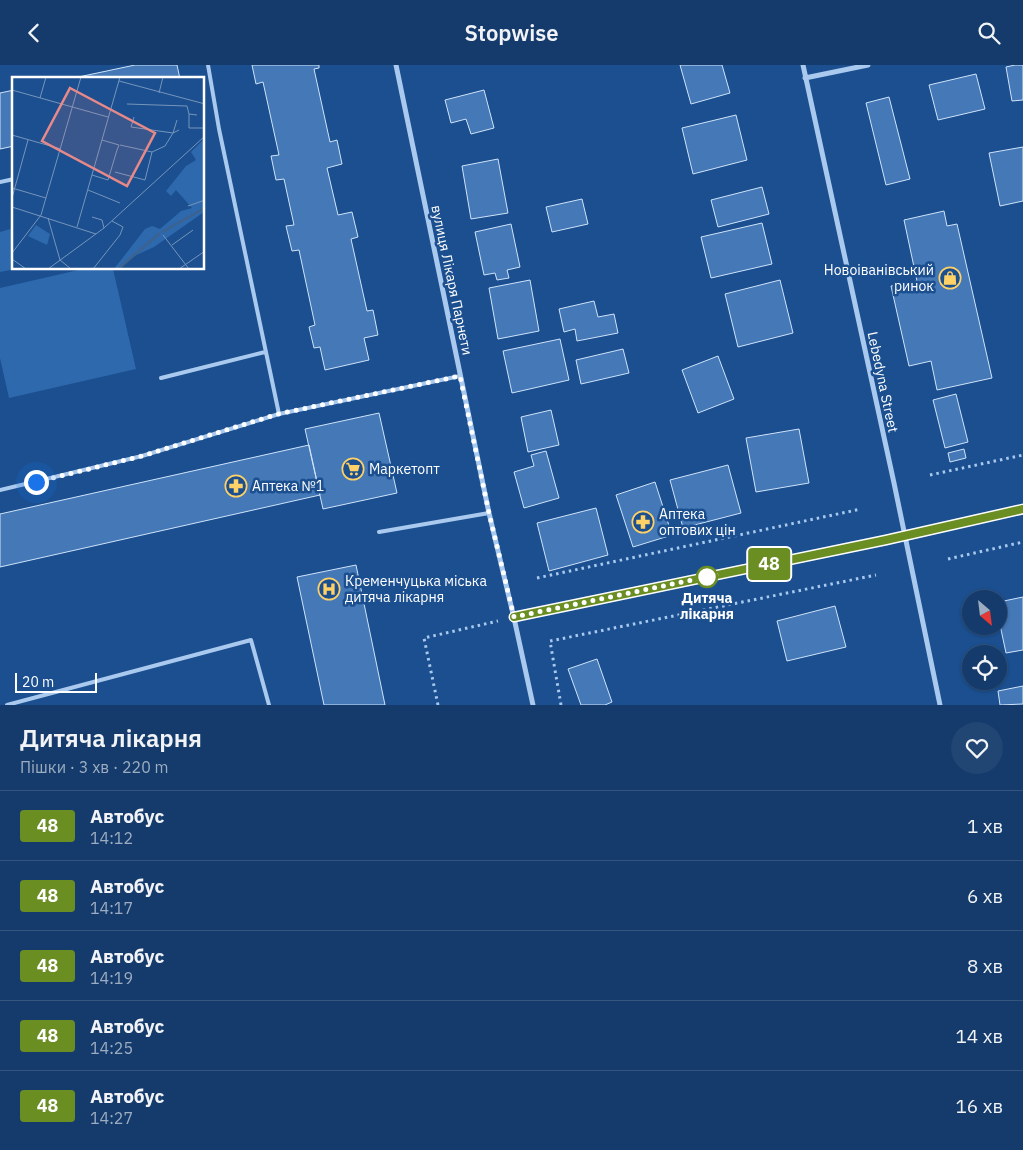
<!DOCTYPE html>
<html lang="uk">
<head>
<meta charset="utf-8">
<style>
	body { margin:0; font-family:"IBM Plex Sans",sans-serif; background:#214673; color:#f1f3f6; height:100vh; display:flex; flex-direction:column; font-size:19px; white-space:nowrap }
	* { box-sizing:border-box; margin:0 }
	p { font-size:16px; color:#9dadc1 }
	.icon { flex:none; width:28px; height:28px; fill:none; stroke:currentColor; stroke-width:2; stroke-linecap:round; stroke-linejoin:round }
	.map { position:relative; height:640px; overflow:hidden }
	.drawer { display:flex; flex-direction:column; background:#143b6b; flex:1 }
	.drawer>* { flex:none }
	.badge { padding:0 10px; border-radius:4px; font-size:18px; line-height:32px }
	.needle { width:32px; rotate:152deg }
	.tools { position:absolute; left:962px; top:525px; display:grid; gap:10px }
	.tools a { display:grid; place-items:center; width:45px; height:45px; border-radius:50%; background:#143b6b; box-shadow:0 1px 4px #0004,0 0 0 1px #33557e; font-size:25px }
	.scale { position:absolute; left:15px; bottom:12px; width:82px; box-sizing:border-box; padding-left:5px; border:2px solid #fff; border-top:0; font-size:14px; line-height:18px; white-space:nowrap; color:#fff; -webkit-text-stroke:4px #1b4f8f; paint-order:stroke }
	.you { position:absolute; width:25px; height:25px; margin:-12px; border:4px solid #fff; border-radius:50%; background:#1a73e8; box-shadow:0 0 0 8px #1a73e833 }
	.map>.badge { position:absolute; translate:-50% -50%; box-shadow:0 0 0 2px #fff }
	.round { display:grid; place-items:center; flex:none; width:52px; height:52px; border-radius:26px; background:#214673 }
	.summary { display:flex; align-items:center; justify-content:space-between; height:85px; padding:0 20px }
	h1 { font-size:24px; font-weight:600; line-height:38px }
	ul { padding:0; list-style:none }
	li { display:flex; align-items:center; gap:15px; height:70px; padding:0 20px; border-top:1px solid #33557e }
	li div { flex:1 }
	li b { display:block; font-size:19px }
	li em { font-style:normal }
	li .badge { min-width:55px; font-weight:700; text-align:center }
	header { display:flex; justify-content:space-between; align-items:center; height:65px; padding:0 20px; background:#143b6b; font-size:22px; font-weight:600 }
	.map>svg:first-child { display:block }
	.green { fill:#2e69ad }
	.building { fill:#4478b7; stroke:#cfe3fa }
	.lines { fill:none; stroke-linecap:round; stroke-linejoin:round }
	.path { stroke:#a9c9ee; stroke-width:3; stroke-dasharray:2.5 4; stroke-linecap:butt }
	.lane { stroke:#a9c9ee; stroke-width:4 }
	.street { stroke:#a9c9ee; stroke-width:5 }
	.line-casing { stroke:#fff; stroke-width:11 }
	.line { stroke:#6b8e23; stroke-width:8 }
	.walk { stroke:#fff; stroke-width:5; stroke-dasharray:0 9 }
	.stop-dot { fill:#fff; stroke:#6b8e23; stroke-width:2.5 }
	.labels { text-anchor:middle; stroke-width:5; stroke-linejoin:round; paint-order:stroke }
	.poi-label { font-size:14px; fill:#fff; stroke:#1b4f8f; text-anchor:start }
	.street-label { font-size:14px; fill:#fff; stroke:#1b4f8f }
	.stop-label { font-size:14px; font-weight:bold; fill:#fff; stroke:#1b4f8f }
	.inset-river { fill:none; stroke:#3c6290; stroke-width:2.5 }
	.inset-road { fill:none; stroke:#7695bc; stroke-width:1 }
	.view { fill:#e88989; fill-opacity:0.15; stroke:#e88989; stroke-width:2.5 }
	.inset-edge { fill:none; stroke:#fff; stroke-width:2.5 }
</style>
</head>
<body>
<header><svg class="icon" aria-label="back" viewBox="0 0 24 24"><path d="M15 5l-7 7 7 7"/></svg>Stopwise<svg class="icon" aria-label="search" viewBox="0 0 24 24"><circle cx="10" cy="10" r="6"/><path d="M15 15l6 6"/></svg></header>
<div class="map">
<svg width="1023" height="640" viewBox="0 0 1023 640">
	<rect width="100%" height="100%" fill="#1b4f8f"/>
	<path class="green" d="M14,163v41h2l-16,3v-40z
		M83,204h30l23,100 -127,29 -9,-40v-70z"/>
	<path class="building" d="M135,0h42l3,14h-111z
		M252,0h67v3l-5,1 16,73 7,-2 5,24 -15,4 11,47 14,-3 6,25 -7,2 16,72 6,-1 5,25 -14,3 5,22 -44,10 -5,-23 -6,1 -5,-21 6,-2 -16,-75 -7,1 -6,-25 8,-1 -10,-46 -8,1 -5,-24 8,-1 -16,-73 -7,2z
		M680,0h42l8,28 -39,11z
		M1015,0h8v35l-11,1 -6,-34z
		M976,9l9,35 -47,11 -9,-35z
		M14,25v56l-14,3v-56z
		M484,25l10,38 -23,6 -5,-15 -15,4 -6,-23z
		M889,32l21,82 -24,6 -20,-82z
		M736,50l11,45 -54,14 -11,-46z
		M1023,82v54l-23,5 -11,-53z
		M498,94l10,54 -37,6 -9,-53z
		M762,122l7,27 -51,13 -7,-27z
		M582,134l6,25 -36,8 -6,-25z
		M944,146l3,15 10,-2 35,154 -55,12 -6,-29 -22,5 -18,-80 26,-5 -13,-61z
		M762,158l10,41 -61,14 -10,-41z
		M511,159l9,43 -13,3 2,8 -12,2 -2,-7 -11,2 -9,-43z
		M530,215l9,51 -41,8 -9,-51z
		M780,215l13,53 -55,14 -13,-53z
		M594,236l4,16 16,-3 4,19 -41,8 -2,-12 -11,3 -5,-23z
		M560,274l9,41 -57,13 -9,-42z
		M623,284l6,24 -48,11 -5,-24z
		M718,291l16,43 -36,14 -16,-43z
		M956,329l12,48 -23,6 -12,-48z
		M551,345l8,35 -31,7 -7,-35z
		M379,348l18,80 -74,16 -18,-80z
		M799,364l10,54 -53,9 -10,-54z
		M309,380l11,50 -320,72v-53z
		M964,384l2,9 -16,4 -2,-9z
		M546,386l13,47 -35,10 -10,-36 20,-6 -3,-11z
		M728,400l13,48 -58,15 -13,-48z
		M655,417l17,53 -39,12 -17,-52z
		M596,443l12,47 -59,16 -12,-48z
		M356,500l29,140h-61l-27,-128z
		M1023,532v53l-17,3 -7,-33v-18z
		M835,541l11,41 -59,14 -10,-40z
		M597,594l15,43 -7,3h-24l-13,-36z
		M1023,621v18l-23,1 -2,-14z"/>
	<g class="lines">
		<path class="path" d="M930,410l93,-20
			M948,494l75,-17
			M537,513l324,-69
			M438,640l-14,-67 74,-17
			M561,640l-11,-64 326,-66"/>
		<path class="lane" d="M208,0l11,64 60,285 181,-38
			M0,117l14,-3
			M161,313l104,-26
			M0,425l142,-34 137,-42
			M379,467l110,-19
			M7,640l244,-65 18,65"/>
		<path class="street" d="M396,0l93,448 25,105 19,87
			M803,0l91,418 46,222
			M805,13l63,-13
			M514,553l509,-109"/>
	</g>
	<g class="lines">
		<g class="line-casing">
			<path id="line" d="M514,552l372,-77 137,-31"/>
		</g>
		<use href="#line" class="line"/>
		<path class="walk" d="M36,417l106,-26 136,-42 182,-38 29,137 25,104 202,-42 -9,2"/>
	</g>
	<defs>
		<g id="shop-ring" transform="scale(1.125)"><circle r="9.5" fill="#1b4f8f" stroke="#ffd166" stroke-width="1.5"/><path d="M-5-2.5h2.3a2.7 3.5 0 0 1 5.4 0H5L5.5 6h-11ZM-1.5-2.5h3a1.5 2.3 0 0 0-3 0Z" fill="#ffd166"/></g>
		<g id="supermarket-ring" transform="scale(1.125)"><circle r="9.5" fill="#1b4f8f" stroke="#ffd166" stroke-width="1.5"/><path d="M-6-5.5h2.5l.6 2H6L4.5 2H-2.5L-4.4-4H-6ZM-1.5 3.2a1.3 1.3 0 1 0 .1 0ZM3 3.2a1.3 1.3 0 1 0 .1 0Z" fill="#ffd166"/></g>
		<g id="pharmacy-ring" transform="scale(1.125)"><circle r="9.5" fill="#1b4f8f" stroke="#ffd166" stroke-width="1.5"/><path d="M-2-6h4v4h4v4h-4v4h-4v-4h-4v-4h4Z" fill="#ffd166"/></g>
		<g id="hospital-ring" transform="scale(1.125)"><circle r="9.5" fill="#1b4f8f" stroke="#ffd166" stroke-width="1.5"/><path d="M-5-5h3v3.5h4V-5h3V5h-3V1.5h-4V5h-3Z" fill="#ffd166"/></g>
	</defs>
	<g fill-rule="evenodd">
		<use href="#shop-ring" x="950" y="213"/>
		<use href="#supermarket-ring" x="353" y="404"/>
		<use href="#pharmacy-ring" x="236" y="421"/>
		<use href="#pharmacy-ring" x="643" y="457"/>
		<use href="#hospital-ring" x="329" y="524"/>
	</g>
	<circle class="stop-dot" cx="707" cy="512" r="10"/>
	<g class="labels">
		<g class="poi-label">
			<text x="934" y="210" text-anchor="end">Новоіванівський<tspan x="934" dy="16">ринок</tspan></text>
			<text x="369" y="409">Маркетопт</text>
			<text x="252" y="426">Аптека №1</text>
			<text x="659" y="454">Аптека<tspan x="659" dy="16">оптових цін</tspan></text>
			<text x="345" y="521">Кременчуцька міська<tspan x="345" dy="16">дитяча лікарня</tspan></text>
		</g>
		<g class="street-label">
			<text transform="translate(452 215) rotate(78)" y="5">вулиця Лікаря Парнети</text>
			<text transform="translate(883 317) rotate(78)" y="5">Lebedyna Street</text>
		</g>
		<g class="stop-label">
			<text x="707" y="538">Дитяча<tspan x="707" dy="16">лікарня</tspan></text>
		</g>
	</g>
	<g transform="translate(12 12)">
		<rect width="192" height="192" fill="#1b4f8f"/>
		<path d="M192,62v73l-50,35 -22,10 -12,12h-6l31,-40 7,-3 8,3 21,-18 11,-3 -16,-18 -5,6 -5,-5 20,-25 10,-6 -5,-8zM24,148l14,9 -3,11 -19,-9z" fill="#2e69ad"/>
		<path class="inset-river" d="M150,155l43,-24M106,192l42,-36"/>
		<path class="inset-road" d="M107,4l86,23M0,13l96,27M147,16l4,-16M28,21l6,-21M115,27l60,2 2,8 8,1M177,37v14h16M165,43l-4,13 6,-3M0,58l49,14M108,68l32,7M103,95l30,8 7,-28 13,-6 8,-13 -42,-6 3,-10M80,98l16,5 9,-30 2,-5 -17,-5M0,111l34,10M76,113l32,13M0,121l16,-58M176,129l17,-6M0,130l84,27M80,140l10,3 2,8M36,141l12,42 11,9M65,150l43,-150M151,158l26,34M160,168l21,-15M0,176l29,-38 40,-138M0,182l14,10M36,192l56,-41 101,-92M81,192l27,-34 3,-8 -11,-6M167,192l26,-18"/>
		<path class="view" d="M58,11l85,45 -28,53 -85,-45z"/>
		<rect width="192" height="192" class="inset-edge"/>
	</g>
</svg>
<div class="tools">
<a><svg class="needle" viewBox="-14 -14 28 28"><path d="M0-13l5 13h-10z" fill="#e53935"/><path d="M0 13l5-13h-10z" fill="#9dadc1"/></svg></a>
<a><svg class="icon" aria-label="locate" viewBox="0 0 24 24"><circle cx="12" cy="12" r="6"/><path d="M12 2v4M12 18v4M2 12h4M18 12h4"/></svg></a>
</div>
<div class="scale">20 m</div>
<div class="you" style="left:36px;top:417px"></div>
<b class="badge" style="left:769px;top:499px;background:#6b8e23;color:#fff">48</b>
</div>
<section class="drawer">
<div class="summary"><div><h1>Дитяча лікарня</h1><p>Пішки · 3 хв · 220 m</p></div><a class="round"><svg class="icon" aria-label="heart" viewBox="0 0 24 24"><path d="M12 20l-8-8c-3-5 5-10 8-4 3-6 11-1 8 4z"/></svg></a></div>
<ul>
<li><span class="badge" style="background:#6b8e23;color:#fff">48</span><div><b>Автобус</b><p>14:12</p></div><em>1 хв</em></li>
<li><span class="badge" style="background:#6b8e23;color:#fff">48</span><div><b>Автобус</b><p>14:17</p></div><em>6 хв</em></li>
<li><span class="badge" style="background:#6b8e23;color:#fff">48</span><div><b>Автобус</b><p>14:19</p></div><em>8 хв</em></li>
<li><span class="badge" style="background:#6b8e23;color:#fff">48</span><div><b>Автобус</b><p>14:25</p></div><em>14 хв</em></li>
<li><span class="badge" style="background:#6b8e23;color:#fff">48</span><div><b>Автобус</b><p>14:27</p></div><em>16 хв</em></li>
</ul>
</section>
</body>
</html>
